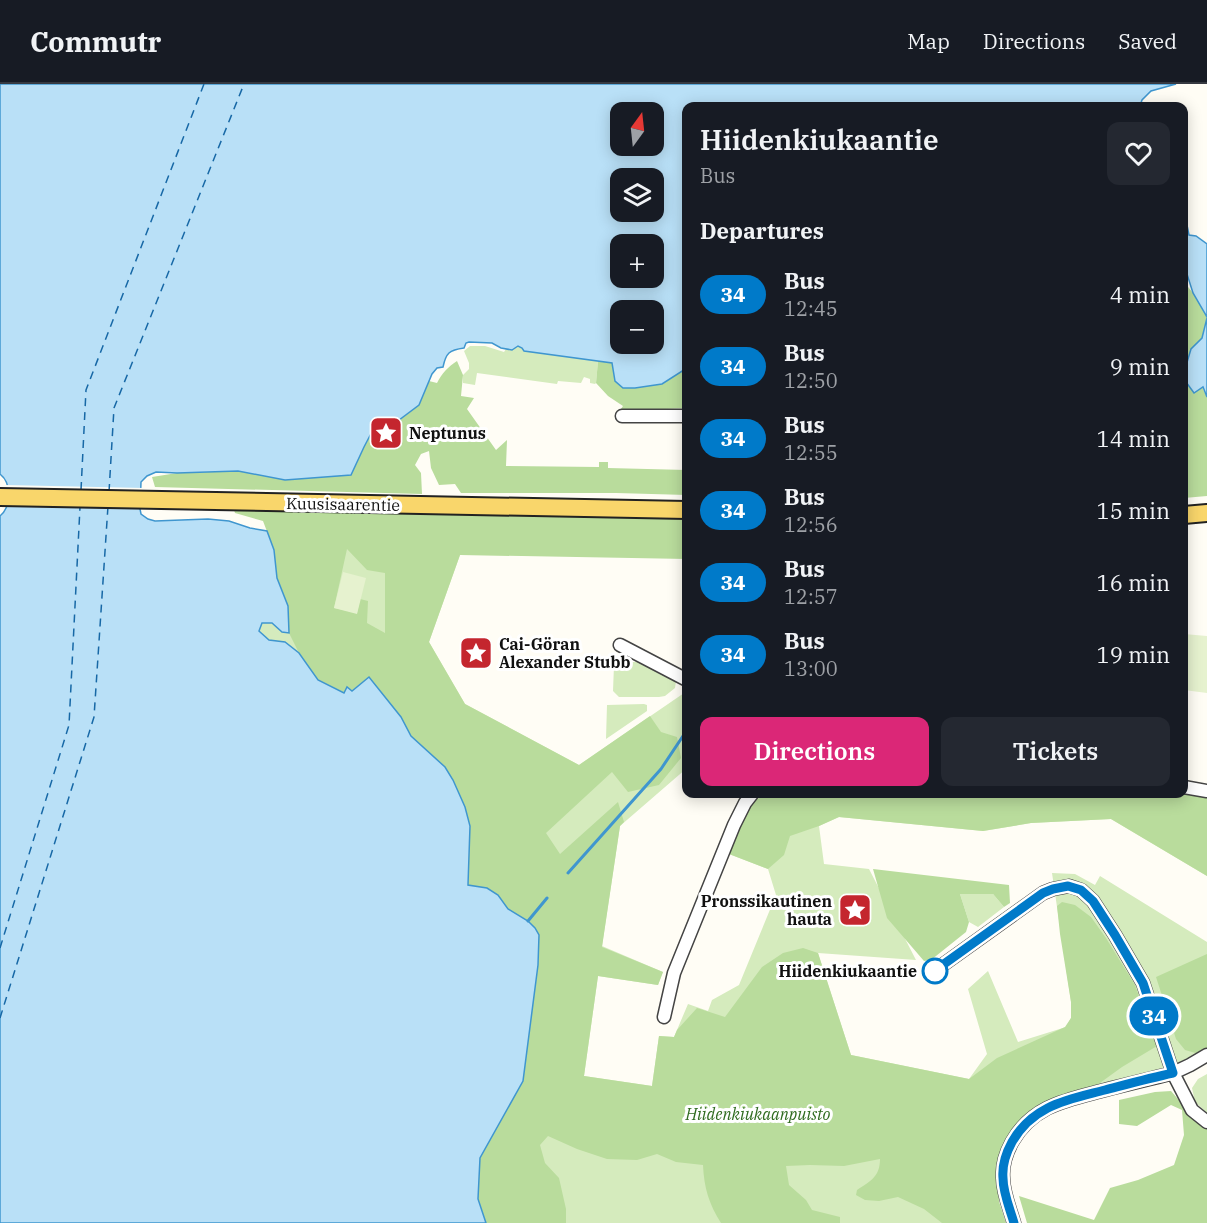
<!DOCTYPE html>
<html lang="en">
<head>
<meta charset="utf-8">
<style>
	body { margin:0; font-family:"IBM Plex Serif",serif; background:#242831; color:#f1f3f6; height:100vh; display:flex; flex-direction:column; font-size:22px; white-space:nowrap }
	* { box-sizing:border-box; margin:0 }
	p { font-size:20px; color:#9ea1a6 }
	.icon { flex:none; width:33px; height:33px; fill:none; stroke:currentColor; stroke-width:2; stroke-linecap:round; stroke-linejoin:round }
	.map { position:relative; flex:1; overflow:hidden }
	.drawer { position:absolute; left:682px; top:18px; width:506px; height:696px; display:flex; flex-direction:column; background:#171b24; border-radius:12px; box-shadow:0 3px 15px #0003 }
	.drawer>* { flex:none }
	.badge { padding:0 12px; border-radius:20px; font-size:21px; line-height:39px }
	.needle { width:39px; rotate:15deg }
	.buttons { position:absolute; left:610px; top:18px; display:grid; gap:12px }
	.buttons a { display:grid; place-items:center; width:54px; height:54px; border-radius:12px; background:#171b24; box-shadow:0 3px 15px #0003; font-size:30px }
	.map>.badge { position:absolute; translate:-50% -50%; box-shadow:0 0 0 3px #fff }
	h2 { padding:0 18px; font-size:22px; line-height:54px }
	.round { display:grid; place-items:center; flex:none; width:63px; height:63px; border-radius:12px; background:#242831 }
	.head { display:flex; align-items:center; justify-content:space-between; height:102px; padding:0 18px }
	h1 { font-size:28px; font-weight:600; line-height:45px }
	.cta { display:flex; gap:12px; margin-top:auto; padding:12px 18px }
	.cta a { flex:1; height:69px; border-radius:12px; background:#db2777; color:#fff; font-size:24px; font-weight:600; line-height:69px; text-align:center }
	.cta a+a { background:#242831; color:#f1f3f6 }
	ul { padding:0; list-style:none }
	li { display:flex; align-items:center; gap:18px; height:72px; padding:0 18px }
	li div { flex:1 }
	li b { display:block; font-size:22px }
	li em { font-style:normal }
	li .badge { min-width:66px; font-weight:700; text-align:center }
	header { display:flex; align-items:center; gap:36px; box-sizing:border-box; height:84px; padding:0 30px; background:#171b24; border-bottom:2px solid #363941 }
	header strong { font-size:28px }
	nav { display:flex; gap:33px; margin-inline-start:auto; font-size:21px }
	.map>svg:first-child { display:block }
	.green { fill:#d5ebbd }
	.forest { fill:#b9dc9c; fill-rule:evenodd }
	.pitch { fill:#e6f2cf }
	.water { fill:#b9e0f7; stroke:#3f96cf; stroke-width:1.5; fill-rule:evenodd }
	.pier { fill:#fffdf5 }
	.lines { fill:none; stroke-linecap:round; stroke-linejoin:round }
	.stream { stroke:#3f96cf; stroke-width:3 }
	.ferry { stroke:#1768a6; stroke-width:1.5; stroke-dasharray:8 6; stroke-linecap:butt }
	.minor-casing { stroke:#444; stroke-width:15 }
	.major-casing { stroke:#222; stroke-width:20 }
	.minor { stroke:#fff; stroke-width:12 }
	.major { stroke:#f9d66b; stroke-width:16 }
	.line-casing { stroke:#fff; stroke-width:14 }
	.line { stroke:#007ac9; stroke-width:9 }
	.stop-dot { fill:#fff; stroke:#007ac9; stroke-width:3 }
	.labels { text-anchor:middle; stroke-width:6; stroke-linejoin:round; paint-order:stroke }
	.poi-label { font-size:16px; font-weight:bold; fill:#111; stroke:#fff; text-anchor:start }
	.street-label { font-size:16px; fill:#111; stroke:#fff }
	.stop-label { font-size:16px; font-weight:bold; fill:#111; stroke:#fff; text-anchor:end }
	.park-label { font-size:16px; font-style:italic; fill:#2f6b1f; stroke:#fff }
</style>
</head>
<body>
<header>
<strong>Commutr</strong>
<nav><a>Map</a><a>Directions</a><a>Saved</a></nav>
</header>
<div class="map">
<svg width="1207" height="1139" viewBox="0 0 1207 1139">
	<rect width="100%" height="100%" fill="#fffdf5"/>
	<path class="green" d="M621,260h33l33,24 -89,-7 -2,22 -1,1 -5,-1v-4l-6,-2 -3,6 -23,-2 -1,3 -80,-11 -2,12 -12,-2v-8l6,-6v-6l-5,-12 6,-5h15l19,6 2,-3 6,1 5,-4 21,7 10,1z
		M229,437l21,7 17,3 8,19 72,-1 113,6 -31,87 36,62 114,61 108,-74v77l-67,58 -18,120 61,26 -5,13 -60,-9 -14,100 68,10 7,-50 15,1 14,-33 20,7 4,-11 27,-15 37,-90 -8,-26 -39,-15 25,-54 7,-6 423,-1 23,4v79l-96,-57 -80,4 -48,8 -144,-14 -20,9 5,38 45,5 47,91 -98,-7 33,102 118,24 18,-25 -19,-65 20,-18 30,71 48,-15 5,-9v-16l-19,-129 23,1 20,11 5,-9 107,66v107l-8,5 -37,15 -114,31 -20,14 -22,25 -6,14 -3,16 2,33 7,21h-529l-29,-333 -97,-199 -82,-50 -10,-11 -34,-105z
		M622,578h17l37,19 -1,7 -10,8 -6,1h-40l-6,-6 1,-26z
		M644,620l3,1v6l-41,28 1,-34z
		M960,810h33l11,13 -26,20 -9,-5z
		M1207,990v39l-12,-11 -3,-14 6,-9z"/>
	<path class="forest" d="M1184,198l9,11 14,24 -5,21 -11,11 11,38 5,10v99l-23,2z
		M457,277l6,14 -2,21 13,2 -7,11 29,41 11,-10 -1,26 93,1v-5h9v6l79,2v25l-71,-2h-155l-6,-9 -16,1 -8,-17 -2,-17 -8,3 -6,11 6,8 1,21 -267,-7 -3,-10 25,-4 61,-2 47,9 79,-33 11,-19 16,-2 28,-21 10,-24 8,2c5,-10 11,-16 20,-22z
		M598,277l14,2 3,18 47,3 25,-16v40l-65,3 -4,2 5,-7 -15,-10 -12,-13z
		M233,423l454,11v41l-227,-4 -31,87 36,62 114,61 71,-49 11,16 16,5 4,21 -22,27 -31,7 -16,-20 -66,61 14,21 58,-52 6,20 -4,4 -18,121 61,25 -5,13 -60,-9 -14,100 68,10 7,-50 15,1 3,-7 20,-22 28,9 37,-50 21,-14 20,-5 15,5 33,102 118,24 28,-21 68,-31 6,-9v-16l-11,-68 -3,-28 5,-4 13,3 16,12 15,21 29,47 22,61 -35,21 -29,21 -45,12 -20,14 -22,24 -6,15 -3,16 2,33 7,21h-64l-18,-14 -26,-12 -19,4 -14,-1 -9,-5 1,-5c14,-9 23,-14 23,-31l-36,7 -34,-1 -24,1 3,19 17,15 6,10 28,7v6h-119c-12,-19 -17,-35 -18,-58l-27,-3 -19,-8 -20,6 -30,-1 -30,-10 -29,-13 -8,9 5,18 14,15 7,31v14h-80l-8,-24 2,-41 43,-77 15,-116 1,-30 -11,-14 -20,-12 -10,-14 -30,-10 2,-59 -17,-46 -8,-13 -34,-31 -10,-19 -32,-40 -18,14 -7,2 -26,-13 -19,-27 -10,-20 -1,-27 -11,-28 -3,-28 -11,-29 -28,-8zM347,465l20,21 18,3v60l-18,-10 1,-22 -8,-2 -3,14 -23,-5z
		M1184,709l23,4v79l-96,-57 -80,4 -48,8 -144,-14 -20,9 -29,10 -6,19 -16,14 -39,-15 9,-27 16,-27 18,-6z
		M873,785l136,16 1,18 -6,4 -11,-13h-33l9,28 -3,10 -35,28 -7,1 -37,-43z
		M1207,870v95l-8,5 -14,-4 -9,-11 -20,-62z
		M1171,1007l27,31 9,6v95h-180l-8,-27 75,24 16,-32 28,-8 36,-15 10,-30 -2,-25 -11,-5 -34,21 -18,-2v-24l36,-8z"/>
	<path class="pitch" d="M343,488l23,6 -9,36 -23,-6z
		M1184,550l23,2v57l-23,-3z"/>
	<path class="water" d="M0,0h1176l-25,7 -9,9 -2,6h-453v262l-25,16 -27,4h-12l-8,-7 -3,-18 -88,-12 -2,-3 -4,-2 -6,4 -11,-2 -9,-5 -23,-1 -3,1 -2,5c-15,2 -18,5 -21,19l-6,1 -5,6 -13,31 -28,21 -17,2 -10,19 -13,28 -66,5 -47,-9 -61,2 -21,-1 -9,4 -6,6 -1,27 1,5 7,5 7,2 53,-2 21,2 21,7 17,3 7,19 3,28 11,28 1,27 -7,-1 -10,-9h-10l-3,8 10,9 16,2 14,11 19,27 26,13 3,-6 5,4 17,-14 32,40 10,19 34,31 8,13 12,27 5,19 -2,59 19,3 11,7 10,14 20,12 7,7 4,7 -1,30 -15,116 -43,77 -2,41 8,24h-486v-707c11,-9 12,-33 0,-42zM621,28h33v34h-33zM621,94h33v34h-33zM621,160h33v34h-33zM621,226h33v34h-33z
		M1184,137l3,4 2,10 7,1 11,8v73l-14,-24 -7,-22 -2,-1z
		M1207,234v79l-4,-10 -9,6 -8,-11 -1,-13 6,-20 11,-11z"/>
	<path class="pier" d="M5,401l139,3 -1,19 -138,-3z"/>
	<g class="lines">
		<path class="stream" d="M568,789l93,-104 26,-39
			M528,837l19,-23"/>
		<path class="ferry" d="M81,406l5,-100 118,-306
			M109,408l5,-84 130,-324
			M0,864l69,-223 11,-218
			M0,934l94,-301 14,-211"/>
		<g class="minor-casing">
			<path id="minor" d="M622,332h65
				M620,561l67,35
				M1184,703l23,4
				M930,890l113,-81 10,-4 16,-3 12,4 12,11 22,34 28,48 30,90 19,37 15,12
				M664,933l10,-44 60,-148 11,-22 7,-9
				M1014,1139c-4,-14 -11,-30 -11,-45 -1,-12 3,-25 9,-36 21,-37 55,-42 93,-52 23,-6 45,-11 68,-17l17,-8 17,-10"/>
		</g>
		<g class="major-casing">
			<path id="major" d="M0,413l687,13
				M1184,431l23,-2"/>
		</g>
		<use href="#minor" class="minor"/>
		<use href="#major" class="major"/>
	</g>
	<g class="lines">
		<g class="line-casing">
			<path id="line" d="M930,890l113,-81 10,-4 15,-3 13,4 12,11 22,34 28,48 30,90c-23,5 -45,11 -68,17 -38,10 -72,15 -93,52 -6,11 -10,24 -9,36 0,15 7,31 11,45"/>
		</g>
		<use href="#line" class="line"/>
	</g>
	<defs>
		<g id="sight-square" transform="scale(1.725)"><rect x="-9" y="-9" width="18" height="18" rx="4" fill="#c4262e" stroke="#fff"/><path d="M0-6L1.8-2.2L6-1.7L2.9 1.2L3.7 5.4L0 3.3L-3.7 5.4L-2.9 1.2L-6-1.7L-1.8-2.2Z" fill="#fff"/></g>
	</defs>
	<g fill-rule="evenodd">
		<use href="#sight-square" x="386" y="349"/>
		<use href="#sight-square" x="476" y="569"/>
		<use href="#sight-square" x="855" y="826"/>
	</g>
	<circle class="stop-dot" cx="935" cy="887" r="12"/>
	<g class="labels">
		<g class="poi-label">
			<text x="409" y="355">Neptunus</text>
			<text x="499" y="566">Cai-Göran<tspan x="499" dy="18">Alexander Stubb</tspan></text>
			<text x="832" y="823" text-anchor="end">Pronssikautinen<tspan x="832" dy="18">hauta</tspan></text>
		</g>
		<g class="street-label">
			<text transform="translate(343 420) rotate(1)" y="6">Kuusisaarentie</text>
		</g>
		<g class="stop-label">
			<text x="917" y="893">Hiidenkiukaantie</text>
		</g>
		<g class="park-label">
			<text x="758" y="1036">Hiidenkiukaanpuisto</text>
		</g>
	</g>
</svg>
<div class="buttons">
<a><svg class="needle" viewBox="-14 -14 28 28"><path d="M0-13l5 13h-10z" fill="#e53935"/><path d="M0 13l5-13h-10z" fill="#9ea1a6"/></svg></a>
<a><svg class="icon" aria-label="layers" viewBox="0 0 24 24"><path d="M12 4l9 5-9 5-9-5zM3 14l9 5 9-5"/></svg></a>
<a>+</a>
<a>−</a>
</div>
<b class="badge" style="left:1154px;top:932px;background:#007ac9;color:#fff">34</b>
<section class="drawer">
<div class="head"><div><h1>Hiidenkiukaantie</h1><p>Bus</p></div><a class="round"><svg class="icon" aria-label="heart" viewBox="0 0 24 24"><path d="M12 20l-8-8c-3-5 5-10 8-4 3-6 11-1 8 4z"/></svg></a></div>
<h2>Departures</h2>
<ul>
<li><span class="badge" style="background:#007ac9;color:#fff">34</span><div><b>Bus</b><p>12:45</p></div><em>4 min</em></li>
<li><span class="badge" style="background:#007ac9;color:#fff">34</span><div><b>Bus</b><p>12:50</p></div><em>9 min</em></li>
<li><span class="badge" style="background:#007ac9;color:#fff">34</span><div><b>Bus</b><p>12:55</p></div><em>14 min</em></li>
<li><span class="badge" style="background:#007ac9;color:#fff">34</span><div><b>Bus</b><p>12:56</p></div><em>15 min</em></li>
<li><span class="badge" style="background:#007ac9;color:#fff">34</span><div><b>Bus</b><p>12:57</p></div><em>16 min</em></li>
<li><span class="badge" style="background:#007ac9;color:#fff">34</span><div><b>Bus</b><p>13:00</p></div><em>19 min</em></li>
</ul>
<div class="cta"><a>Directions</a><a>Tickets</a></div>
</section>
</div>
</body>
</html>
